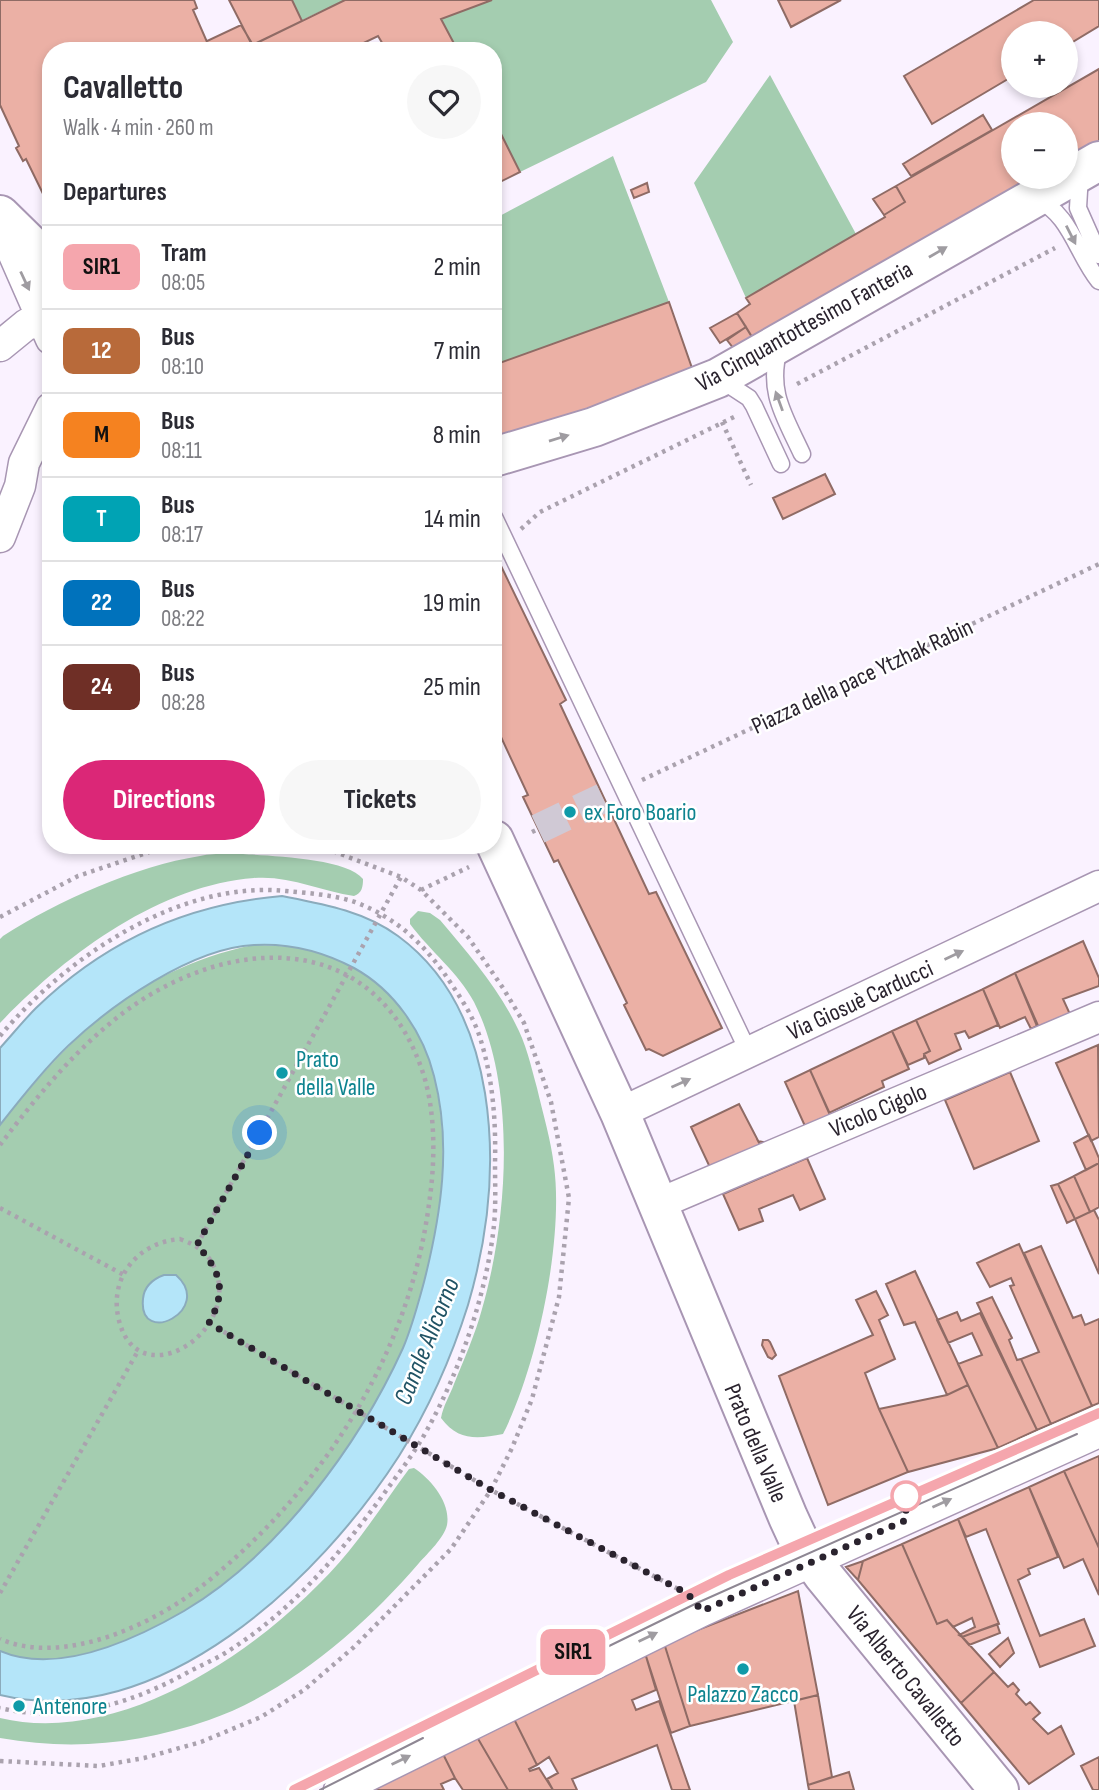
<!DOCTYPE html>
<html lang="en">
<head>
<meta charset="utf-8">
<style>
	body { margin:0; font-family:"Sofia Sans Condensed",sans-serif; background:#f7f7f7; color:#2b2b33; height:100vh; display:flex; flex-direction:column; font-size:26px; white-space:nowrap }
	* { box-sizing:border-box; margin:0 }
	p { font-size:23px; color:#7c7c81 }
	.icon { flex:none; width:38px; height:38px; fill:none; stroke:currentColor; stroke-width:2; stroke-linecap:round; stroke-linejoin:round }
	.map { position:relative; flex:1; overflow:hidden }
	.sheet { position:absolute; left:42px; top:42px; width:460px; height:812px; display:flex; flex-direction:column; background:#fff; border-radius:28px; box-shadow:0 4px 10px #0003 }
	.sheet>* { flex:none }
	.badge { padding:0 14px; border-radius:10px; font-size:24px; line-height:46px }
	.fabs { position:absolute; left:1001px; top:21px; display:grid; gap:14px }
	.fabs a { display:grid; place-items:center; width:77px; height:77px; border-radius:50%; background:#fff; box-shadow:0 4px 10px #0003; font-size:35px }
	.you { position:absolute; width:35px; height:35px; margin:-18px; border:5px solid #fff; border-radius:50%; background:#1a73e8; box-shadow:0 0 0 10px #1a73e833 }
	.map>.badge { position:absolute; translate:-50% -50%; box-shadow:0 0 0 4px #fff }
	h2 { padding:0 21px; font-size:26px; line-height:63px }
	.round { display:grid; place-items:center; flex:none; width:74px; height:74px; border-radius:37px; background:#f7f7f7 }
	.head { display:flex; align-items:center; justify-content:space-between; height:119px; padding:0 21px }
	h1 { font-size:33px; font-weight:700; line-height:52px }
	.action { display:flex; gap:14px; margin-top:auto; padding:14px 21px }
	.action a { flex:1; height:80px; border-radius:42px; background:#db2777; color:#fff; font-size:28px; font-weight:700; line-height:80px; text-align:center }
	.action a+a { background:#f7f7f7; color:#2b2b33 }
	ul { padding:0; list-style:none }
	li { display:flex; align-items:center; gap:21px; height:84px; padding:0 21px; border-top:2px solid #e1e1e2 }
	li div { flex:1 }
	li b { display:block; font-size:26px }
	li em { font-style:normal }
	li .badge { min-width:77px; font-weight:700; text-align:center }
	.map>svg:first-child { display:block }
	.green { fill:#a4cdb0 }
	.water { fill:#b4e5f9; stroke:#8babbc; stroke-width:2 }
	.building { fill:#ebb0a5; stroke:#8f6b65; stroke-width:2 }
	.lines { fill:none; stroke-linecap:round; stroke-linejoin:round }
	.street-tunnel { stroke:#d0c9d5; stroke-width:30; stroke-dasharray:30 15; stroke-linecap:butt }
	.lane-casing { stroke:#a896b3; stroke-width:19 }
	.street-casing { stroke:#a896b3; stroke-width:33 }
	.secondary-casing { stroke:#a896b3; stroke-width:42 }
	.path { stroke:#aaa2ae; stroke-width:4.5; stroke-dasharray:3.5 5; stroke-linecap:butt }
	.lane { stroke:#fff; stroke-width:16 }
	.street { stroke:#fff; stroke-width:30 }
	.secondary { stroke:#fff; stroke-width:38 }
	.tram { stroke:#8e8793; stroke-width:2 }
	.oneway { fill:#9f9ca1 }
	.line-casing { stroke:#fff; stroke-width:16 }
	.line { stroke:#f5a6ad; stroke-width:10 }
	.walk { stroke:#2a232e; stroke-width:7; stroke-dasharray:0 12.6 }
	.culture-dot { fill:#0f9aa8; stroke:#fff; stroke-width:2.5 }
	.stop-dot { fill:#fff; stroke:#f5a6ad; stroke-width:3.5 }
	.labels { text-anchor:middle; stroke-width:5; stroke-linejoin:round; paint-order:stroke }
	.street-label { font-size:24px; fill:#2a232e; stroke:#fff }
	.culture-label { font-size:24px; fill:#0d838f; stroke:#fff; text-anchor:start }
	.water-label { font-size:26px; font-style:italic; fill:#205365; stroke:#fff }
</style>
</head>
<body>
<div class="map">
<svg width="1099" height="1790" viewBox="0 0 1099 1790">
	<rect width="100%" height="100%" fill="#faf2ff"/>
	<path class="green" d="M292,0h53l-43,20z
		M492,0h219l22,42 -27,40 -186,90 -26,-52v-69h-36l-17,-32z
		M770,75l86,159 -110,64 -52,-115z
		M613,156l56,146 -175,63v-146z
		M243,854c27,2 104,4 120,25 0,8 -1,14 -9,17 -33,-5 -66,-21 -100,-18 -95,7 -190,78 -254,145v-84l3,-3c54,-35 133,-70 197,-80 14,-3 29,-2 43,-2z
		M418,911l12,2 10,7c27,32 56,65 75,103 11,20 16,43 22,65 6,26 14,52 17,78 10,74 -17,201 -51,268 -26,5 -45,7 -62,-16 2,-12 9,-23 13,-34 10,-25 21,-49 28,-75 26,-90 35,-222 -8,-307 -16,-30 -44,-51 -64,-78v-5z
		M253,945c25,1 54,1 79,11 150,58 119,271 72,389 -18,44 -52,99 -81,137 -52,69 -123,130 -203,161 -36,14 -83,24 -120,8v-526c70,-89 138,-156 253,-180z
		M414,1468c17,11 37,35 33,57 -3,13 -19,28 -28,38 -55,64 -130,129 -210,157 -70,24 -136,31 -209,18v-20c125,30 273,-75 349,-167 21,-26 40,-55 60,-82z"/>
	<path class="water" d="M282,896c41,8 82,15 116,40 52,38 77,96 87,157 11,70 3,144 -17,212 -16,51 -40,105 -69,151 -79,123 -240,277 -399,239v-44c58,25 134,-11 184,-40 93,-55 175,-166 219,-263 9,-21 15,-44 21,-66 17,-67 28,-137 10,-206 -11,-44 -40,-86 -80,-108 -30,-16 -65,-25 -100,-23 -62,3 -142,59 -186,101 -25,24 -47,52 -68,79v-77c12,-13 23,-27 36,-40 69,-67 150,-104 246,-112z
		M164,1275h12c39,35 -38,73 -33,24 1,-12 10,-20 21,-24z"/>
	<path class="building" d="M0,0h194l3,8 -4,2 18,41h-160l-1,163 -5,-9 3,-1 -22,-45 -3,2 -7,-13 3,-2 -19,-41z
		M229,0h63l10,21 -50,24z
		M345,0h147l-51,19 17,32h-71l-9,-15 -31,15h-136l-4,-10 34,-16 12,20z
		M778,0h63l-50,27z
		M1034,0h65v26l-33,20v-13h-53v43l-81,48 -28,-48z
		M1099,69v73l-33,19v-37h-53v53h26l-284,165 -18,-29 13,-9 -4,-6 139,-81 -1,-2 21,-13 -9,-16z
		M983,115l9,15 -81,46 -8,-12z
		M494,120l26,52 -26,13z
		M647,183l2,9 -15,6 -3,-8z
		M896,186l9,16 -21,13 -11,-16z
		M669,302l24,69 -199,73v-79z
		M737,313l9,14 -26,16 -10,-15z
		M746,327l9,15 -18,11 -10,-13z
		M825,474l10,20 -52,25 -10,-21z
		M501,566l65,134 -6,4 89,190 7,-2 66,136 -59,28 -14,-7 -3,1 -22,-45 3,-2 -69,-143 -4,2 -31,-65 5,-2 -34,-73v-152z
		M1083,941l16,37v8l-36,13 11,24 -31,14 -28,-64z
		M1015,973l22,53 -6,3 -6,-12 -25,11 -17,-39z
		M983,989l15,36 -29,13 -4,-7 -10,3 6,15 -32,15 -5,-10 6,-3 -14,-31z
		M916,1020l14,31 -6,3v4l-16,7 -16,-34z
		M892,1031l17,38 -27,12 2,6 -55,26 -19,-43z
		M1098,1045l1,92 -8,4 -35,-78z
		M810,1070l25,55 -70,29 -7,-13 10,2 37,-17 -20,-44z
		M1010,1072l29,69 -65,28 -29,-69z
		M739,1104l26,50 -51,22 -23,-49z
		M1089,1135l10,23v5l-13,7 -12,-27z
		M807,1158l18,41 -25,11 -7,-15 -34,14 4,12 -24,9 -16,-36z
		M1099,1163v44l-9,5 -16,-36z
		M1074,1176l16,36 -15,7 -17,-35z
		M1058,1184l17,35 -8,4 -16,-37z
		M1094,1210l5,10v54l-24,-55z
		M1019,1244l73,162 -41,18 -30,-65 18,-7 -29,-66 4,-1 -3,-7 -21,9 -13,-24z
		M1041,1246l32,72 8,-3 4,10 14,-6v84l-7,3 -68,-153z
		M915,1271l53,114 -21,10 -32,-73 -11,3 -18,-41z
		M876,1291l12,24 -9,5 16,39 -30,14 14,36 29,63 -80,33 -49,-129 94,-41 -17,-35z
		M992,1297l20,41 -3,2 8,20 4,-1 30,65 -14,6 -60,-127z
		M957,1312l4,9 19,-8 57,117 -39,18 -40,-84 24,-9 -10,-22 -24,10 -11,-23z
		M763,1340h5l2,2 6,13 -4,4 -4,-2 -6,-12z
		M968,1385l30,63 -90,24 -29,-63 68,-14z
		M1099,1456v92l-35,-77z
		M1064,1471l35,77v47l-16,-36 -19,9 -35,-81z
		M1029,1487l29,70 -30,12 2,5 -12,6 22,56 44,-17 11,27 -55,21 -54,-138 -20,8 -8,-18z
		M958,1519l41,105 -37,13 -3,-2 16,-8 -3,-9 -19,9 -6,-7 -10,4 -35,-80z
		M902,1544l35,80 10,-4 47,52 -33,31 -103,-123 5,-19z
		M863,1561l-5,19 -12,-13z
		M798,1591l20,104 -128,31 -26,-83z
		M997,1624l3,9 -31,12 -7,-8z
		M1008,1638l6,15 -14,14 -11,-13z
		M664,1643l26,83 -19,7 -26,-80z
		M645,1653l11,37 -24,10 4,10 23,-9 31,89h-18l-15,-45 -85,34 5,11h-24l-6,-11 11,-6 -9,-16 -12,8 -23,-46z
		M994,1672l14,15 5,-4 6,7 -3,4 10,11 4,-3 10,11 -7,6 15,15 13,-8 13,28 -45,30 -68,-81z
		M818,1695l14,82 -24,8 -14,-84z
		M514,1719l23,46 -8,4 1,2 9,-3 14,22h-45l-31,-53z
		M477,1737l31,53h-45l-8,-12 -12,-24z
		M443,1754l12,24 -14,6 3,6h-72z
		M1099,1757v33h-6l-12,-24z
		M849,1772l5,18h-45l-1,-5z"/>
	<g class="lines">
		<path class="street-tunnel" d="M538,829l65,-31"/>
		<g class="lane-casing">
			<path id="lane" d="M1080,174l-2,34 21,47
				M1036,199c34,14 41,55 63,82
				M779,348c-12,44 5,67 23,106
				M720,379l29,19 5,8 27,58
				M494,517l255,536"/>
		</g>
		<g class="street-casing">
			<path id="street" d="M0,223l51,116
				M0,346l27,-22 24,-3
				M0,537l20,-51 4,-23 27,-55
				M620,1113l479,-227
				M658,1204l441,-187
				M339,1790l363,-179 397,-179"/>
		</g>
		<g class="secondary-casing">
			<path id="secondary" d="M0,215l51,50
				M494,457l100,-30 124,-49 381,-217
				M494,840l126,273 168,404 12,26 23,32 176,215"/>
		</g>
		<path class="path" d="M797,384l258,-136
			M722,422l29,63
			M521,529l19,-17 196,-96
			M642,780l457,-216
			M532,832l6,-3
			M421,890l48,-23
			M0,917l78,-41 89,-30 8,-1
			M0,1036c66,-79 180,-156 286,-145 22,2 48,4 69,11 39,15 65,38 89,71 14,21 30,43 37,68 12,39 15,81 14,122 0,20 1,42 -1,62 -7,67 -34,146 -67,205 -11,20 -25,39 -39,58 -43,60 -92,119 -155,160 -13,9 -27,15 -41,22 -58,33 -125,54 -192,38
			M0,1145c41,-54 89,-113 148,-149 108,-65 234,-53 276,80 12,40 11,88 5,128 -20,151 -105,283 -222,378 -50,41 -142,85 -207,57
			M0,1208l124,67
			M180,1239c16,6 28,13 35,30 27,65 -81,130 -97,47 -8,-41 22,-74 62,-77z
			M197,1245l204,-368
			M209,1323l282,167 189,100
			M0,1593l138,-242
			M0,1761l99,5 45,-8 57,-16 60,-25 43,-27 50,-43 97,-98 40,-59 21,-42 20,-49 27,-102 10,-99 -18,-96 -27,-79 -21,-35 -35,-51 -47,-47 -20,-13 -79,-30 -11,-2"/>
		<use href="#lane" class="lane"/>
		<use href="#street" class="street"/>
		<use href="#secondary" class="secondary"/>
		<path class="tram" d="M558,1671l139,-68 380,-169
			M295,1790l454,-224 350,-153
			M320,1790l103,-52"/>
	</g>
	<defs><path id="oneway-solid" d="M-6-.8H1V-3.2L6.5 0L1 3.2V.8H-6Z" transform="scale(1.75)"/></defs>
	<g class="oneway">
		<use href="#oneway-solid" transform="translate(1071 235) rotate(63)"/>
		<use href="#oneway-solid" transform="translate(938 252) rotate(-30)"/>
		<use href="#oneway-solid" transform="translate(25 281) rotate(65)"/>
		<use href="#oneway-solid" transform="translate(779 401) rotate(-110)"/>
		<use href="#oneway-solid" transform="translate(559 438) rotate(-17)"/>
		<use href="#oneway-solid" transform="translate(954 955) rotate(-25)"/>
		<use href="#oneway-solid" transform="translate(681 1083) rotate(-24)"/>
		<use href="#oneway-solid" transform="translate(942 1503) rotate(-24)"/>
		<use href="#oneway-solid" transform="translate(648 1637) rotate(-26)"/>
		<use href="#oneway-solid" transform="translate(401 1760) rotate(-26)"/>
	</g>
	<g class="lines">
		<g class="line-casing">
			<path id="line" d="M294,1790l435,-215 370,-162"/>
		</g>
		<use href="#line" class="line"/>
		<path class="walk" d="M260,1133l-63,112c24,27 30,45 12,78l282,167 197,104 14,17 204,-91v-24"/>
	</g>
	<g class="culture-dot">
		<circle cx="570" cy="812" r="7"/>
		<circle cx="282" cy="1073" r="7"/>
		<circle cx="743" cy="1669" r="7"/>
		<circle cx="19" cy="1706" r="7"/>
	</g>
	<circle class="stop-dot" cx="906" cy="1496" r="14"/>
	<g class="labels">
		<g class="street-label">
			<text transform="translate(804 326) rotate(-29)" y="8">Via Cinquantottesimo Fanteria</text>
			<text transform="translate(862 676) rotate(-25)" y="8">Piazza della pace Ytzhak Rabin</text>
			<text transform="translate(860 1000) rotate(-25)" y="8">Via Giosuè Carducci</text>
			<text transform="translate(878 1110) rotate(-23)" y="8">Vicolo Cigolo</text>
			<text transform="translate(756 1443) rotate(67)" y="8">Prato della Valle</text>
			<text transform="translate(906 1676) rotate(51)" y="8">Via Alberto Cavalletto</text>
		</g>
		<g class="culture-label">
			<text x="584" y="820">ex Foro Boario</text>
			<text x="296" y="1067">Prato<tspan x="296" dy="28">della Valle</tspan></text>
			<text x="743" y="1702" text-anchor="middle">Palazzo Zacco</text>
			<text x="33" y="1714">Antenore</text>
		</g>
		<g class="water-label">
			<text transform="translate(426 1341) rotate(-68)" y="9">Canale Alicorno</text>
		</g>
	</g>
</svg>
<div class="fabs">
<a>+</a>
<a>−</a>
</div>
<div class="you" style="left:260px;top:1133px"></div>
<b class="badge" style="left:573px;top:1652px;background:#f5a6ad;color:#111">SIR1</b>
<section class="sheet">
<div class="head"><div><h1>Cavalletto</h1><p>Walk · 4 min · 260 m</p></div><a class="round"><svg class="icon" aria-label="heart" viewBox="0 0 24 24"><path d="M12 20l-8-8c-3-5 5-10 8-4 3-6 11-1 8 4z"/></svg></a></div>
<h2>Departures</h2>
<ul>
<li><span class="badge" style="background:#f5a6ad;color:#111">SIR1</span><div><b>Tram</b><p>08:05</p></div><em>2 min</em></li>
<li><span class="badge" style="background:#b86a3a;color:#fff">12</span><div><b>Bus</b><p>08:10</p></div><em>7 min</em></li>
<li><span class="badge" style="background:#f58220;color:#111">M</span><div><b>Bus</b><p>08:11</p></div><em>8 min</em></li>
<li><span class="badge" style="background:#00a3b4;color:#fff">T</span><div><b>Bus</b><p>08:17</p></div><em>14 min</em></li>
<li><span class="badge" style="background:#0072bc;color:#fff">22</span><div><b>Bus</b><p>08:22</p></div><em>19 min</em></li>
<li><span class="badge" style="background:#6f2f26;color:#fff">24</span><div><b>Bus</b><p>08:28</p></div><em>25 min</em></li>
</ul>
<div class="action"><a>Directions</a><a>Tickets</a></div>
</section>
</div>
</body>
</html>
